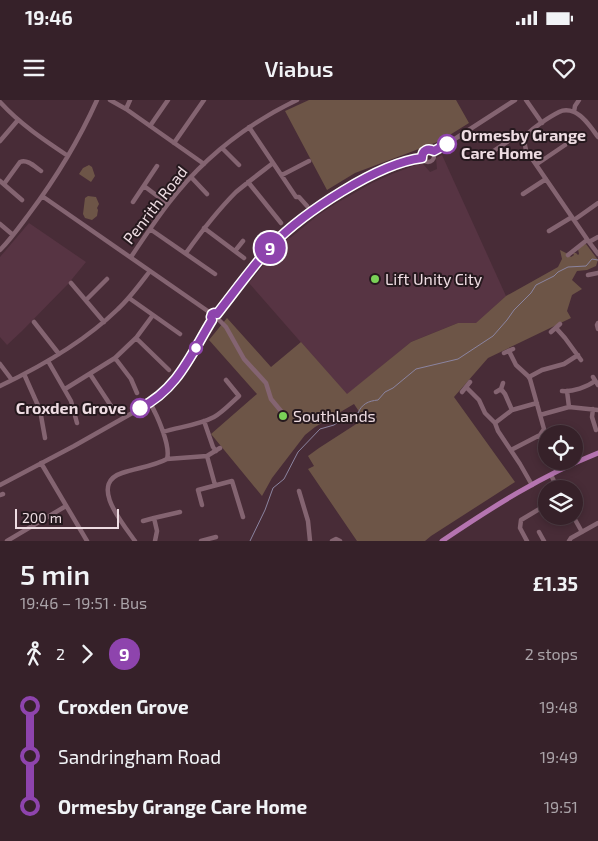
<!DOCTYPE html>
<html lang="en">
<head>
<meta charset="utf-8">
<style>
	body { margin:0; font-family:"Exo 2",sans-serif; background:#3d2931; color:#f1f3f6; height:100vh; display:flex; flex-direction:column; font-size:19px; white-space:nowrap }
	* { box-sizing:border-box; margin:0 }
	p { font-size:16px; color:#aaa3a8 }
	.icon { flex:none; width:28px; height:28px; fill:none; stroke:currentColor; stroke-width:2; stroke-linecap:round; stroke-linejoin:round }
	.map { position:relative; height:441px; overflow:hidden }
	.panel { display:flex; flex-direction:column; background:#362129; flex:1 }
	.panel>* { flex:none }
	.badge { padding:0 10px; border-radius:16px; font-size:18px; line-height:32px }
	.controls { position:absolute; left:538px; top:325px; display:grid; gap:10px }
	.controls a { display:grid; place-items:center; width:45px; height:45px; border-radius:50%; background:#362129; box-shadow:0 2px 8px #0003,0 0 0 1px #503e46; font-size:25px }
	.scale { position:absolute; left:15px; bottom:12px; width:104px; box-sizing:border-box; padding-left:5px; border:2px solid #eedce2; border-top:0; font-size:14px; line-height:18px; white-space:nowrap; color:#eedce2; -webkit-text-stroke:4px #26191e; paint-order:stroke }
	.map>.badge { position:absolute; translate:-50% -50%; box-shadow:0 0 0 2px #fff }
	.legs { display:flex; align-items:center; gap:8px; height:55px; padding:0 20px; font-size:16px }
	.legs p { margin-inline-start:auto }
	.head { display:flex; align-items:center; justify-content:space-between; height:85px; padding:0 20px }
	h1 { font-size:28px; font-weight:600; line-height:38px }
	ul { padding:0 20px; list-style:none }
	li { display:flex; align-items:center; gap:18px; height:50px; font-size:19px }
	li i { display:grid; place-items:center; width:8px; height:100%; margin:0 6px; background:currentColor }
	li i::after { content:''; width:12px; height:12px; margin:-6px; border:4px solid; border-radius:50%; background:#362129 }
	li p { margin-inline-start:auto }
	li:first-child i { background:linear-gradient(#0000 50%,currentColor 0) }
	li:last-child i { background:linear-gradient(currentColor 50%,#0000 0) }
	.status { display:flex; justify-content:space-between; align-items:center; height:35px; padding:0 25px; background:#362129; direction:ltr }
	.status svg { height:14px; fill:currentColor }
	header { display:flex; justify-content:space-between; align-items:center; height:65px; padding:0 20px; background:#362129; font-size:22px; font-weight:600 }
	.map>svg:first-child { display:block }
	.built { fill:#573443 }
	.green { fill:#6d5547 }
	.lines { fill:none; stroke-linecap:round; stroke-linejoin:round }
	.stream { stroke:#8b84a0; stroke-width:1 }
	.minor { stroke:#846471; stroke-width:4.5 }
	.major { stroke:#b574b0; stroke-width:5 }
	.line-1-casing { stroke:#fff; stroke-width:11 }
	.line-1 { stroke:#8e44ad; stroke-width:8 }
	.stop-1-dot { fill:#fff; stroke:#8e44ad; stroke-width:2.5 }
	.poi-dot { fill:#7ad157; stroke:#26191e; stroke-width:2 }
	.labels { text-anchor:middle; stroke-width:4; stroke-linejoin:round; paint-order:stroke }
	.stop-label { font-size:16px; font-weight:bold; fill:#eedce2; stroke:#26191e; text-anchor:start }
	.street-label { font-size:16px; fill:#eedce2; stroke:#26191e }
	.poi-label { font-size:16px; fill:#eedce2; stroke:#26191e; text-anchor:start }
</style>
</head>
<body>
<div class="status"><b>19:46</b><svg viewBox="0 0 49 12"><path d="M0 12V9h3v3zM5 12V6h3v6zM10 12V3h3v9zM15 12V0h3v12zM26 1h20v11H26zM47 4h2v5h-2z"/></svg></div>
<header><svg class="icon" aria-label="menu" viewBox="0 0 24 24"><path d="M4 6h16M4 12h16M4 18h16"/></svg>Viabus<svg class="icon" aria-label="heart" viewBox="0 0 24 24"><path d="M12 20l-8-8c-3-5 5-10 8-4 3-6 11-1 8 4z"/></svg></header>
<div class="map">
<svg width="598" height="441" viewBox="0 0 598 441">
	<rect width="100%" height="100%" fill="#482c37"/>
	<path class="built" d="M442,55l64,141 -30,28 -18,-1 -47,19 -64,53 -98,-112 18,-22 22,-24 1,1 27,-22 18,-12 37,-21 20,-9 29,-11 3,2 6,7 7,-3 -1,-11z
		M29,123l57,39 -18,22 -46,47 -15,14 -7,-8v-80z"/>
	<path class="green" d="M309,0h147l13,23 -29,18 -85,32 -28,17 -42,-79z
		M89,65l3,2 3,9 -4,6 -12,-8 4,-6z
		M88,96l8,1 3,7 -2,4 1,2 -1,6 -5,4 -7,-2 -2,-4 2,-16z
		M586,144l12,16 -2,6 -9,4 -10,1 -5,9 10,9 -10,6 -5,16 4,7 -83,40 -34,39 61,85 -84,54 -6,5h-68l-49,-72 6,-3 -6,-10 11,-8 45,-29 -10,-15 -39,23 -10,8 -33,43 -10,18 -51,-62 46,-40 -48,-54 18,-22 44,49 30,-25 46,52 64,-52 47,-19h18l30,-27 52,-29 4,-8 -2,-9 8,4 3,3 3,-2 -1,-2h3l2,2 1,-1 -1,-5 5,-4z"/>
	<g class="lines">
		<path class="stream" d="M250,441l15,-31 8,-22 11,-9 14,-27 22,-23 14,-4 14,-10 10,-2c4,-9 10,-12 20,-13l7,-8 8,-4 23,-19 42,-10 35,-23 14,-16 7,-10 17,-17 5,-8 18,-9 4,-4 10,-5 18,-1 6,-7 6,1"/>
		<path class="minor" d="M110,0l16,9 78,55
			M526,0l16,23
			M0,2c20,22 44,38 68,54
			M126,9l4,-9
			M574,12l1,-6 4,-6
			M150,26l18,-26
			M249,27l47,70h3l8,9
			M598,37c-6,-8 -14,-21 -24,-25 -5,-2 -11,-2 -15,0 -8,4 -32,19 -34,26 -1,5 0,8 1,12l63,92 9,12
			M0,41l18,-21
			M174,43l30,-43
			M222,48l17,17
			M422 56a6 6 0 1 1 12 0a6 6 0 1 1-12 0Z
			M434,51l13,-7 68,-44
			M492,52l21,-14 6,-1 6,2
			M537,64l28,-19
			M282,75l27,-14
			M191,77l16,17
			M0,81l22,19
			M248,82l33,41
			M4,84l16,-22c8,-3 15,5 21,9
			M144,86l24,18
			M523,94l23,-15
			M42,96l170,118
			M133,102l24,-36
			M574,120l24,-17
			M0,124l13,11
			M204,128l40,30
			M150,129l65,45
			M549,131l23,-14
			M589,142l9,-5
			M0,150c11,-11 20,-24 29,-36 27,-36 50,-74 68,-114
			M235,151l8,-10
			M186,153c15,-21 31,-42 50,-61 12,-10 24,-19 37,-29
			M568,155l19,-15
			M131,157c12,-18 24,-36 37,-53 34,-45 79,-80 129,-104
			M588,175l10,-2
			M71,183l33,39
			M129,198l51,36
			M86,200l21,-21
			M217,214c18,-23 36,-48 55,-69 31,-32 106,-83 150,-87
			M218,219l8,8 18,32 22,24 5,16 10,12
			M34,222l25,32
			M598,223l-1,2 1,4
			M556,228l9,10 16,22
			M551,232l9,-8
			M136,238l33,32
			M509,251l7,14 12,11 2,3 14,50 -4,6 -29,15
			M504,253l9,-4
			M115,258l16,21 6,14
			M48,261l23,40 6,22
			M0,264l12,16
			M24,274l16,36 5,28
			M90,274l23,35
			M529,277l13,-7 22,-6 14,-9
			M593,277l5,8
			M0,286c42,-20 84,-44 118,-77 12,-11 22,-25 32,-38
			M466,287l13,13 6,13 10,10 3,8 22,33 12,21
			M65,289l50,-31 21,-20 17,-23
			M501,289l4,5 7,16
			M562,291c11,1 25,-4 33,-10
			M567,291l2,16
			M462,292l8,-10
			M496,292l5,-3 2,-6
			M593,309l-1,8 4,13
			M540,315l29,-8 29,3
			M204,321l9,26 3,4
			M495,323l17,-13 25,-7
			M163,332c16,-5 36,-7 51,-15 9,-5 17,-14 25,-21l-13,-16
			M540,335l6,12
			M207,356l8,29
			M167,359l40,-3 13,-8
			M41,363l46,78
			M551,375l7,14
			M0,385l74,-39 76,-43c13,-10 26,-22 35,-36 10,-15 17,-32 27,-47
			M299,391l9,30 2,20
			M0,395l3,-1
			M202,405l-4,-15 34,-9 11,36
			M573,416l9,16
			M143,421l11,-3
			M539,432l5,9
			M7,441l59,-35
			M135,441c-11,-16 -47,-57 -13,-68 15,-5 32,-7 45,-14 4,-13 -10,-44 -17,-56
			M155,441l2,-10 -3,-13 26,-6
			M201,441l15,-4
			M332,441l4,-2 4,2
			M527,441l-7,-13 1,-8 25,-15
			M569,441l2,-3 27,-15"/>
		<path class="major" d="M442,441c49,-33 100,-66 156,-88"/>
	</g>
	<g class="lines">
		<g class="line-1-casing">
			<path id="line-1" d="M140,308c38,-19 51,-54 72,-88l-1,-3 1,-3 2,-1 3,1c18,-23 36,-48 55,-69 31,-32 106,-82 150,-87 0,-8 6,-10 12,-7l13,-7"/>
		</g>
		<use href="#line-1" class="line-1"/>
	</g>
	<g class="stop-1-dot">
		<circle cx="447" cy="44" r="9"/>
		<circle cx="196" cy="248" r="6"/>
		<circle cx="140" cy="308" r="9"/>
	</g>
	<g class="poi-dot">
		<circle cx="375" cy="179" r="5"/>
		<circle cx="283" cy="316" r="5"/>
	</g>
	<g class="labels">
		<g class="stop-label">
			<text x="461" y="41">Ormesby Grange<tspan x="461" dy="18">Care Home</tspan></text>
			<text x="126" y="314" text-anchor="end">Croxden Grove</text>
		</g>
		<g class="street-label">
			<text transform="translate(155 105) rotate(-52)" y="6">Penrith Road</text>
		</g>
		<g class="poi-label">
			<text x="385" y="185">Lift Unity City</text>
			<text x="293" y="322">Southlands</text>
		</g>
	</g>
</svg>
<div class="controls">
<a><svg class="icon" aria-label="locate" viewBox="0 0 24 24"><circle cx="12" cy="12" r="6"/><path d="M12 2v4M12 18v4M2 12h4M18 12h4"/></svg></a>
<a><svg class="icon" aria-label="layers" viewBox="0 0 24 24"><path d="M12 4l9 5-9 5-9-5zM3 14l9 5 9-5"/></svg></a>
</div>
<div class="scale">200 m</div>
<b class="badge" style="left:270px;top:148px;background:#8e44ad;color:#fff">9</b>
</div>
<section class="panel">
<div class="head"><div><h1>5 min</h1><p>19:46 – 19:51 · Bus</p></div><b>£1.35</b></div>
<div class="legs"><svg class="icon" aria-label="walk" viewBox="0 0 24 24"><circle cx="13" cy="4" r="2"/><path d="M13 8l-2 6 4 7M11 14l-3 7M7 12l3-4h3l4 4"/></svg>2<svg class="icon" aria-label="forward" viewBox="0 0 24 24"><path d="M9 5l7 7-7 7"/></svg><b class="badge" style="background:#8e44ad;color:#fff">9</b><p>2 stops</p></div>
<ul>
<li><i style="color:#8e44ad"></i><b>Croxden Grove</b><p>19:48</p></li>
<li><i style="color:#8e44ad"></i><span>Sandringham Road</span><p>19:49</p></li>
<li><i style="color:#8e44ad"></i><b>Ormesby Grange Care Home</b><p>19:51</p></li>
</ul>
</section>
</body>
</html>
